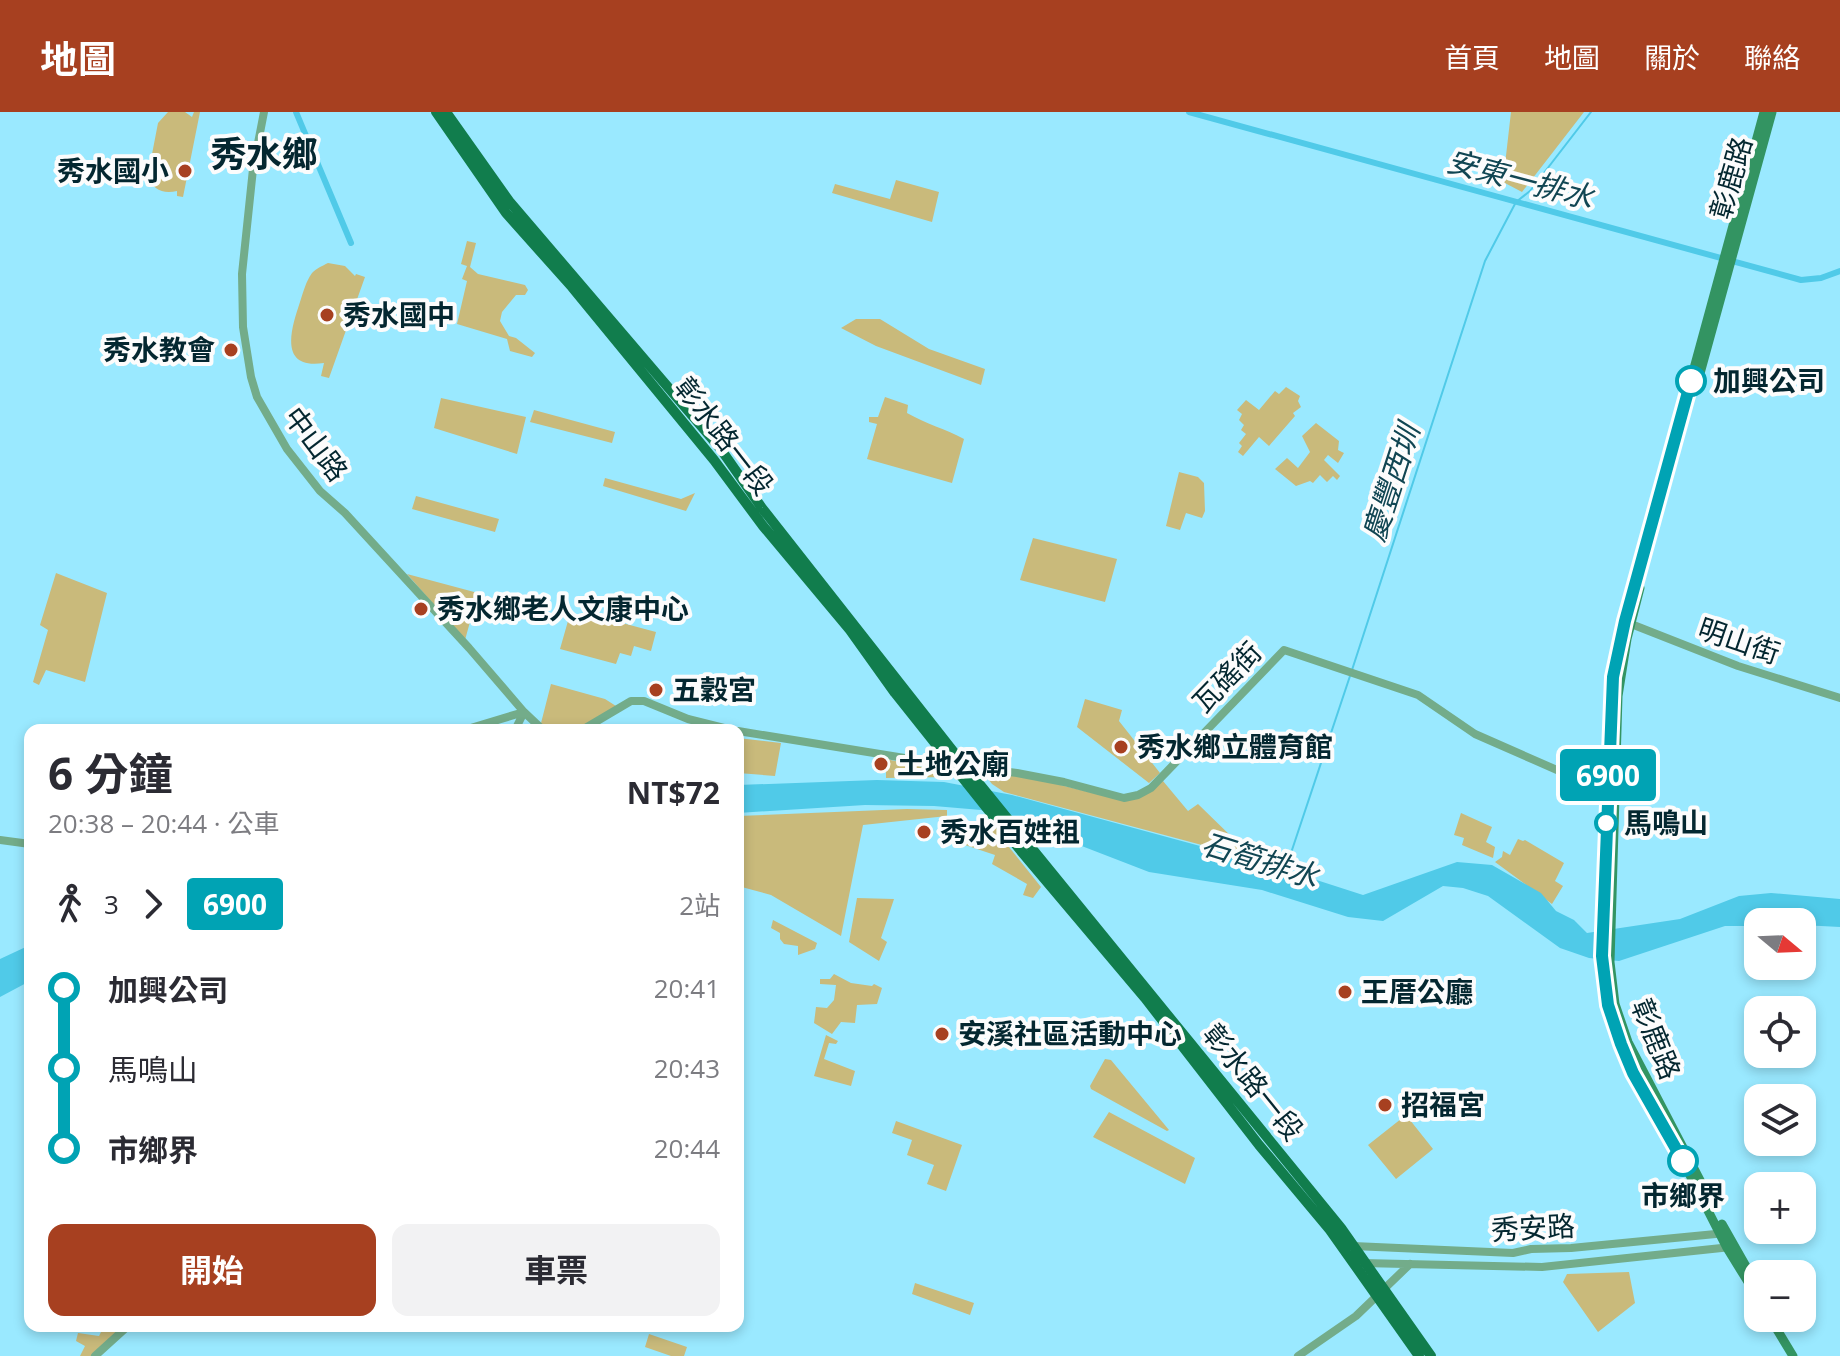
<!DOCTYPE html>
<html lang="zh-TW">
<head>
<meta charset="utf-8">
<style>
	body { margin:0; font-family:"Open Sans","Noto Sans TC",sans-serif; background:#f2f2f3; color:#2b2b33; height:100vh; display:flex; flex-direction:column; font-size:30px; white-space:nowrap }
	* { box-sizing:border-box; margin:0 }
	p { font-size:26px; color:#7c7c81 }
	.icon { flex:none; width:44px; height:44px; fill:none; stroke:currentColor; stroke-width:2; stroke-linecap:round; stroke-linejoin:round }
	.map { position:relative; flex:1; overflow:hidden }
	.drawer { position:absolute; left:24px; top:612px; width:720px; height:608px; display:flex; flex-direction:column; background:#fff; border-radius:16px; box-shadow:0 4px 12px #0003 }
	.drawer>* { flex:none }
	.badge { padding:0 16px; border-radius:6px; font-size:28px; line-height:52px }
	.needle { width:52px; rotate:109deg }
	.controls { position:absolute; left:1744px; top:796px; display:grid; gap:16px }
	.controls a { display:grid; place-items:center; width:72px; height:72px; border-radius:16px; background:#fff; box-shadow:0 4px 12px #0003; font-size:40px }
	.map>.badge { position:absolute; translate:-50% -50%; box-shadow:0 0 0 4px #fff }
	.legs { display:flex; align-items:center; gap:12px; height:88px; padding:0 24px; font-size:26px }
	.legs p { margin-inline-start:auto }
	.head { display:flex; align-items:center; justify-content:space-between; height:136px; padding:0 24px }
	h1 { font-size:44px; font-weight:700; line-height:60px }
	.action { display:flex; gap:16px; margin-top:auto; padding:16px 24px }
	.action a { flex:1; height:92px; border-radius:16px; background:#a74020; color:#fff; font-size:32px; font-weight:700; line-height:92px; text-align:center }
	.action a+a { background:#f2f2f3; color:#2b2b33 }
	ul { padding:0 24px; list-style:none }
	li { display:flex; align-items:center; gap:28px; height:80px; font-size:30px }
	li i { display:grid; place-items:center; width:12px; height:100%; margin:0 10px; background:currentColor }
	li i::after { content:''; width:20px; height:20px; margin:-10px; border:6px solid; border-radius:50%; background:#fff }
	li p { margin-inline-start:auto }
	li:first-child i { background:linear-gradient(#0000 50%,currentColor 0) }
	li:last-child i { background:linear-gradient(currentColor 50%,#0000 0) }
	header { display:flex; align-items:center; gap:48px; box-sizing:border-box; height:112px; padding:0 40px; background:#a74020; color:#fff }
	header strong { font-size:38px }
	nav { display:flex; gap:44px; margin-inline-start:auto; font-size:28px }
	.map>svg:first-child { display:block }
	.green { fill:#c9ba7b }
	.water { fill:#50cae8 }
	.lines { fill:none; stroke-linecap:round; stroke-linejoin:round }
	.stream { stroke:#50cae8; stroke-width:2 }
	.canal { stroke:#50cae8; stroke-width:6 }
	.tertiary { stroke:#73ac8a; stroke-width:8 }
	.secondary { stroke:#339462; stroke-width:9 }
	.primary { stroke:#117d4d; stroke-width:10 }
	.line-1-casing { stroke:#fff; stroke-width:18 }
	.line-1 { stroke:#00a3b4; stroke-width:12 }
	.poi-dot { fill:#a74020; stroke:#fcfcfc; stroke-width:3 }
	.stop-1-dot { fill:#fff; stroke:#00a3b4; stroke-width:4 }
	.labels { text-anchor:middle; stroke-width:8; stroke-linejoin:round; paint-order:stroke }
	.poi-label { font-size:28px; font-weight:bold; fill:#042730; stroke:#fcfcfc; text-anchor:start }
	.street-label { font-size:28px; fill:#042730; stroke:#fcfcfc }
	.stop-label { font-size:28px; font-weight:bold; fill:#042730; stroke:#fcfcfc; text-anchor:start }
	.water-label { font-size:30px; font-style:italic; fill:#114653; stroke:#fcfcfc }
	.district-label { font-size:36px; font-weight:bold; fill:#042730; stroke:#fcfcfc }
</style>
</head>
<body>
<header>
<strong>地圖</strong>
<nav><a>首頁</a><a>地圖</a><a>關於</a><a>聯絡</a></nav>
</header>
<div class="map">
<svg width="1840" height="1244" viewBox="0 0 1840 1244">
	<rect width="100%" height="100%" fill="#9ae9ff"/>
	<path class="green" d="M168,0h17l7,5 2,-5h6l-17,85 -6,-1v-5c-14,3 -25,-1 -29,-16l10,-52z
		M1511,0h73l-62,80 -19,-10z
		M896,68l43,12 -7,30 -100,-29 3,-9 55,15z
		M467,129l9,2 -6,24 8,7 47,11 3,5 -3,5h-9l-14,17 -2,9 9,15 7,2 19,15 -3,4 -22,-6 -3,-12 -50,-15 10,-43 -5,-2 5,-13 -6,-2z
		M328,151l17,3 10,10 1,-2 9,3 -36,101 -8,-2 3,-13c-46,7 -33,-34 -24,-61 3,-9 6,-21 12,-29 5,-5 10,-7 16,-10z
		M856,207h24l49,30 56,20 -4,16 -105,-39 -35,-18z
		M1286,275l14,9 -2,5 3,6 -8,6 2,3 -26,30 -10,-9 -16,19 -5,-4 4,-6 -3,-3 7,-9 -5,-4 3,-5 -5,-5 3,-6 -5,-4 9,-10 13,10 16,-19 4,3z
		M885,285l23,8 -1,8c19,11 39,16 57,26l-12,44 -85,-24 10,-35 -8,-2v-5h9z
		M441,286l85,19 -9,37 -83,-26z
		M534,298l81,22 -3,11 -82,-21z
		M1316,311l23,18 -1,9 6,3 -6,10 -10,-8 -4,5 16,16 -3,4 -4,-4 -6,6 -7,-7 -7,8 -3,-2 -14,5 -21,-17 12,-11 11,10 12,-16 -8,-16z
		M1179,360l19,5 6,6 1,28 -3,7 -16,-5 -6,17 -14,-4z
		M605,366l76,21 14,-6 -9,18 -83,-25z
		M416,384l83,23 -4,13 -83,-23z
		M1033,426l84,21 -12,43 -85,-22z
		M56,461l51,20 -22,89 -39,-12 -7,15 -6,-3 15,-52 -8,-5z
		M407,462l71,19 -13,47z
		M570,502l27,6h14l45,12 -5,19 -17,-5 -3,10 -11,-3 -4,11 -56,-15z
		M551,572l54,15 11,7c-22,14 -49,35 -76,21z
		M1085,587l37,11 -3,11 41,52 -11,10 -72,-56z
		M738,626l43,5 -6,33 -37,-3z
		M886,647l64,14 -1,4 -63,1z
		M976,652l145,36 42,-19 25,30 10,-7 39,38 35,13 -3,8 -265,-71 -12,-8z
		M907,697l40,1v6l-84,9 -22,111 -70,-41 -33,-9v-70z
		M1461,701l31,14 -6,15 9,5 -2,11 -31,-13 2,-7 -10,-3z
		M994,706l14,17 -3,7 36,45 -8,11 -10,-3 4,-11 -35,-20 3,-9 -51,-17 23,-13z
		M1518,727l5,2 2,-1 39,23 -9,18 8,5 -11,18 -57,-42 7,-5 1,-6 7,4z
		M857,786l37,1 -13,39 6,4 -8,19 -30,-19z
		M773,808l44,23 -2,6 -17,6v-9l-14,-2 -4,-5v-6l-9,-5z
		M834,862l17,9 21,3 2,-2 8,4 -5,16 -20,1 -2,18 -14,-1 -9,12 -18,-11 2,-16 11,1 7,-8 2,-15 -16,-1v-5h10z
		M826,923l12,6 -2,3 -7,-1 -5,16 31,12 -4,15 -37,-10z
		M1105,947l6,1 58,70 -2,1 -76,-42 -1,-3z
		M1109,1000l86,46 -10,26 -92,-47z
		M1406,1003l27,34 -37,30 -28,-34z
		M896,1009l66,24 -16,46 -19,-7 7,-19 -27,-10 5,-15 -20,-7z
		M1629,1160l6,31 -37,29 -35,-50 4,-8z
		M915,1171l59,20 -4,12 -58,-21z
		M98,1214h28l-32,30h-14l5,-10 -9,-5 2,-8 21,3 3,-6 -5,-1z
		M649,1222l38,13 -3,9h-13l-26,-9z"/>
	<path class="water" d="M877,668l67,2 68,13 258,70 93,30 94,-33 35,3 49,28 15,18 18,9 13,13 93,-14 59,-23 32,-3 69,6v28l-38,-2v-3h-44v4h-33l-106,35 -30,-3 -29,-10 -72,-52 -25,-8 -20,-2 -60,35 -35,-4 -86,-27 -113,-18 -88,-34 -7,7 -73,-35 -47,-4 -69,-1 -127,8v-28z
		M30,833v36l-30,16v-38z"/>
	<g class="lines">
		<path class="stream" d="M1352,558l133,-409 31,-59 14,-11 61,-79
			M1285,759l65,-195"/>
		<path class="canal" d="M296,0l55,131
			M1189,0l612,168 20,-2 19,-7"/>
		<path class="tertiary" d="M264,0l-11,57 -11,105 1,53 8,50 6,20 30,52 33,42 25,22 124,135 55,64 19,18
			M1626,510l112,44 102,32
			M464,618l60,-18
			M515,618l9,-18
			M582,618l49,-29h13l44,18 44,11
			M738,619l185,30 94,12 47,9 60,16 14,-3 13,-7 133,-138 134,45 57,39 132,58 3,5
			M0,728l30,4
			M1353,1134l160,7 18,-4 40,-1 155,-15
			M1362,1151l180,4 189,-20
			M95,1244l33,-30
			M1298,1244l58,-40 54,-52"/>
		<path class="secondary" d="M1699,265l73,-265
			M1640,476l-13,51 -9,57 -8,266 5,42 13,38 86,165
			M1722,1112l34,60
			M1758,1186l-31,-50 -55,-108 -39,-67 -25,-68 -6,-49 9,-259 14,-76 139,-509
			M1770,1206l23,38"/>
		<path class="primary" d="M436,0l70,101 66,74 142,173 49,66 87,104 45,63 126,158 124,147 114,147 71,85 89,126
			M446,0l63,89 211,247 42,60 202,257 377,463 90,128"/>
	</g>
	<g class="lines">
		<g class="line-1-casing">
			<path id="line-1" d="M1683,1049l-50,-88 -12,-29 -13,-39 -6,-49 11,-279 12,-56 66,-240"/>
		</g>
		<use href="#line-1" class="line-1"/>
	</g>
	<g class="poi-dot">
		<circle cx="185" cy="59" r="8"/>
		<circle cx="327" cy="203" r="8"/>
		<circle cx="231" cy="238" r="8"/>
		<circle cx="421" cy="497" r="8"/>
		<circle cx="656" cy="578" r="8"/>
		<circle cx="1121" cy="635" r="8"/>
		<circle cx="881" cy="652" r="8"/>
		<circle cx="924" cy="720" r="8"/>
		<circle cx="1345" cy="880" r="8"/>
		<circle cx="942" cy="922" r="8"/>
		<circle cx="1385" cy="993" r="8"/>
	</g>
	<g class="stop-1-dot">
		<circle cx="1691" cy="269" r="14"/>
		<circle cx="1606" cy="711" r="10"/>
		<circle cx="1683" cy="1049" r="14"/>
	</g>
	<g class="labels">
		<g class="poi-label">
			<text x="169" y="69" text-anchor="end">秀水國小</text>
			<text x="343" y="213">秀水國中</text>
			<text x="215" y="248" text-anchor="end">秀水教會</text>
			<text x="437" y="507">秀水鄉老人文康中心</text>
			<text x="672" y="588">五穀宮</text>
			<text x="1137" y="645">秀水鄉立體育館</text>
			<text x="897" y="662">土地公廟</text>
			<text x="940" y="730">秀水百姓祖</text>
			<text x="1361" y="890">王厝公廳</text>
			<text x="958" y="932">安溪社區活動中心</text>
			<text x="1401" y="1003">招福宮</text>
		</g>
		<g class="street-label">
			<text transform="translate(1731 66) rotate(-74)" y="10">彰鹿路</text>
			<text transform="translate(724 324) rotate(52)" y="10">彰水路一段</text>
			<text transform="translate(316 332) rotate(53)" y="10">中山路</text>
			<text transform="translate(1739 529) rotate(19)" y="10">明山街</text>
			<text transform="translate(1227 565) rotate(-46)" y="10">瓦磘街</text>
			<text transform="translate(1656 927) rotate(68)" y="10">彰鹿路</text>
			<text transform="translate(1253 970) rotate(51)" y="10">彰水路一段</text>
			<text transform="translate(1533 1116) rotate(-3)" y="10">秀安路</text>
		</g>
		<g class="stop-label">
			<text x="1713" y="279">加興公司</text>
			<text x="1624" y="721">馬鳴山</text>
			<text x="1683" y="1094" text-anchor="middle">市鄉界</text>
		</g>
		<g class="water-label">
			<text transform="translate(1520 68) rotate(15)" y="10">安東一排水</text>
			<text transform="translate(1392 371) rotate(-72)" y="10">慶豐西圳</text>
			<text transform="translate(1260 749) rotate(17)" y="10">石筍排水</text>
		</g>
		<g class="district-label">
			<text x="264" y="55">秀水鄉</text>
		</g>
	</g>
</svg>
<div class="controls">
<a><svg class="needle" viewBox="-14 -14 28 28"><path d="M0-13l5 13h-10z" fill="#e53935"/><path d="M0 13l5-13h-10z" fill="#7c7c81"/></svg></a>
<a><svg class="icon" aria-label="locate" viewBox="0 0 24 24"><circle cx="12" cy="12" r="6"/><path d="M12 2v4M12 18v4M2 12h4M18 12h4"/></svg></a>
<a><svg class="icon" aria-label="layers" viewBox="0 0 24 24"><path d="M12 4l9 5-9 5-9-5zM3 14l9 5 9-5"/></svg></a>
<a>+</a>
<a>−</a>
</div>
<b class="badge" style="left:1608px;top:663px;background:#00a3b4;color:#fff">6900</b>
<section class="drawer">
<div class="head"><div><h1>6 分鐘</h1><p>20:38 – 20:44 · 公車</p></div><b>NT$72</b></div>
<div class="legs"><svg class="icon" aria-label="walk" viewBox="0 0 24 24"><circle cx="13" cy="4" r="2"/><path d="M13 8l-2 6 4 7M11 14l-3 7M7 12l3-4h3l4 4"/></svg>3<svg class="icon" aria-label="forward" viewBox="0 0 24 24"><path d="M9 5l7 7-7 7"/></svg><b class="badge" style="background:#00a3b4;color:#fff">6900</b><p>2站</p></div>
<ul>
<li><i style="color:#00a3b4"></i><b>加興公司</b><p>20:41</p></li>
<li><i style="color:#00a3b4"></i><span>馬鳴山</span><p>20:43</p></li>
<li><i style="color:#00a3b4"></i><b>市鄉界</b><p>20:44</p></li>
</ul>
<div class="action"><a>開始</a><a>車票</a></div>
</section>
</div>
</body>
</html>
